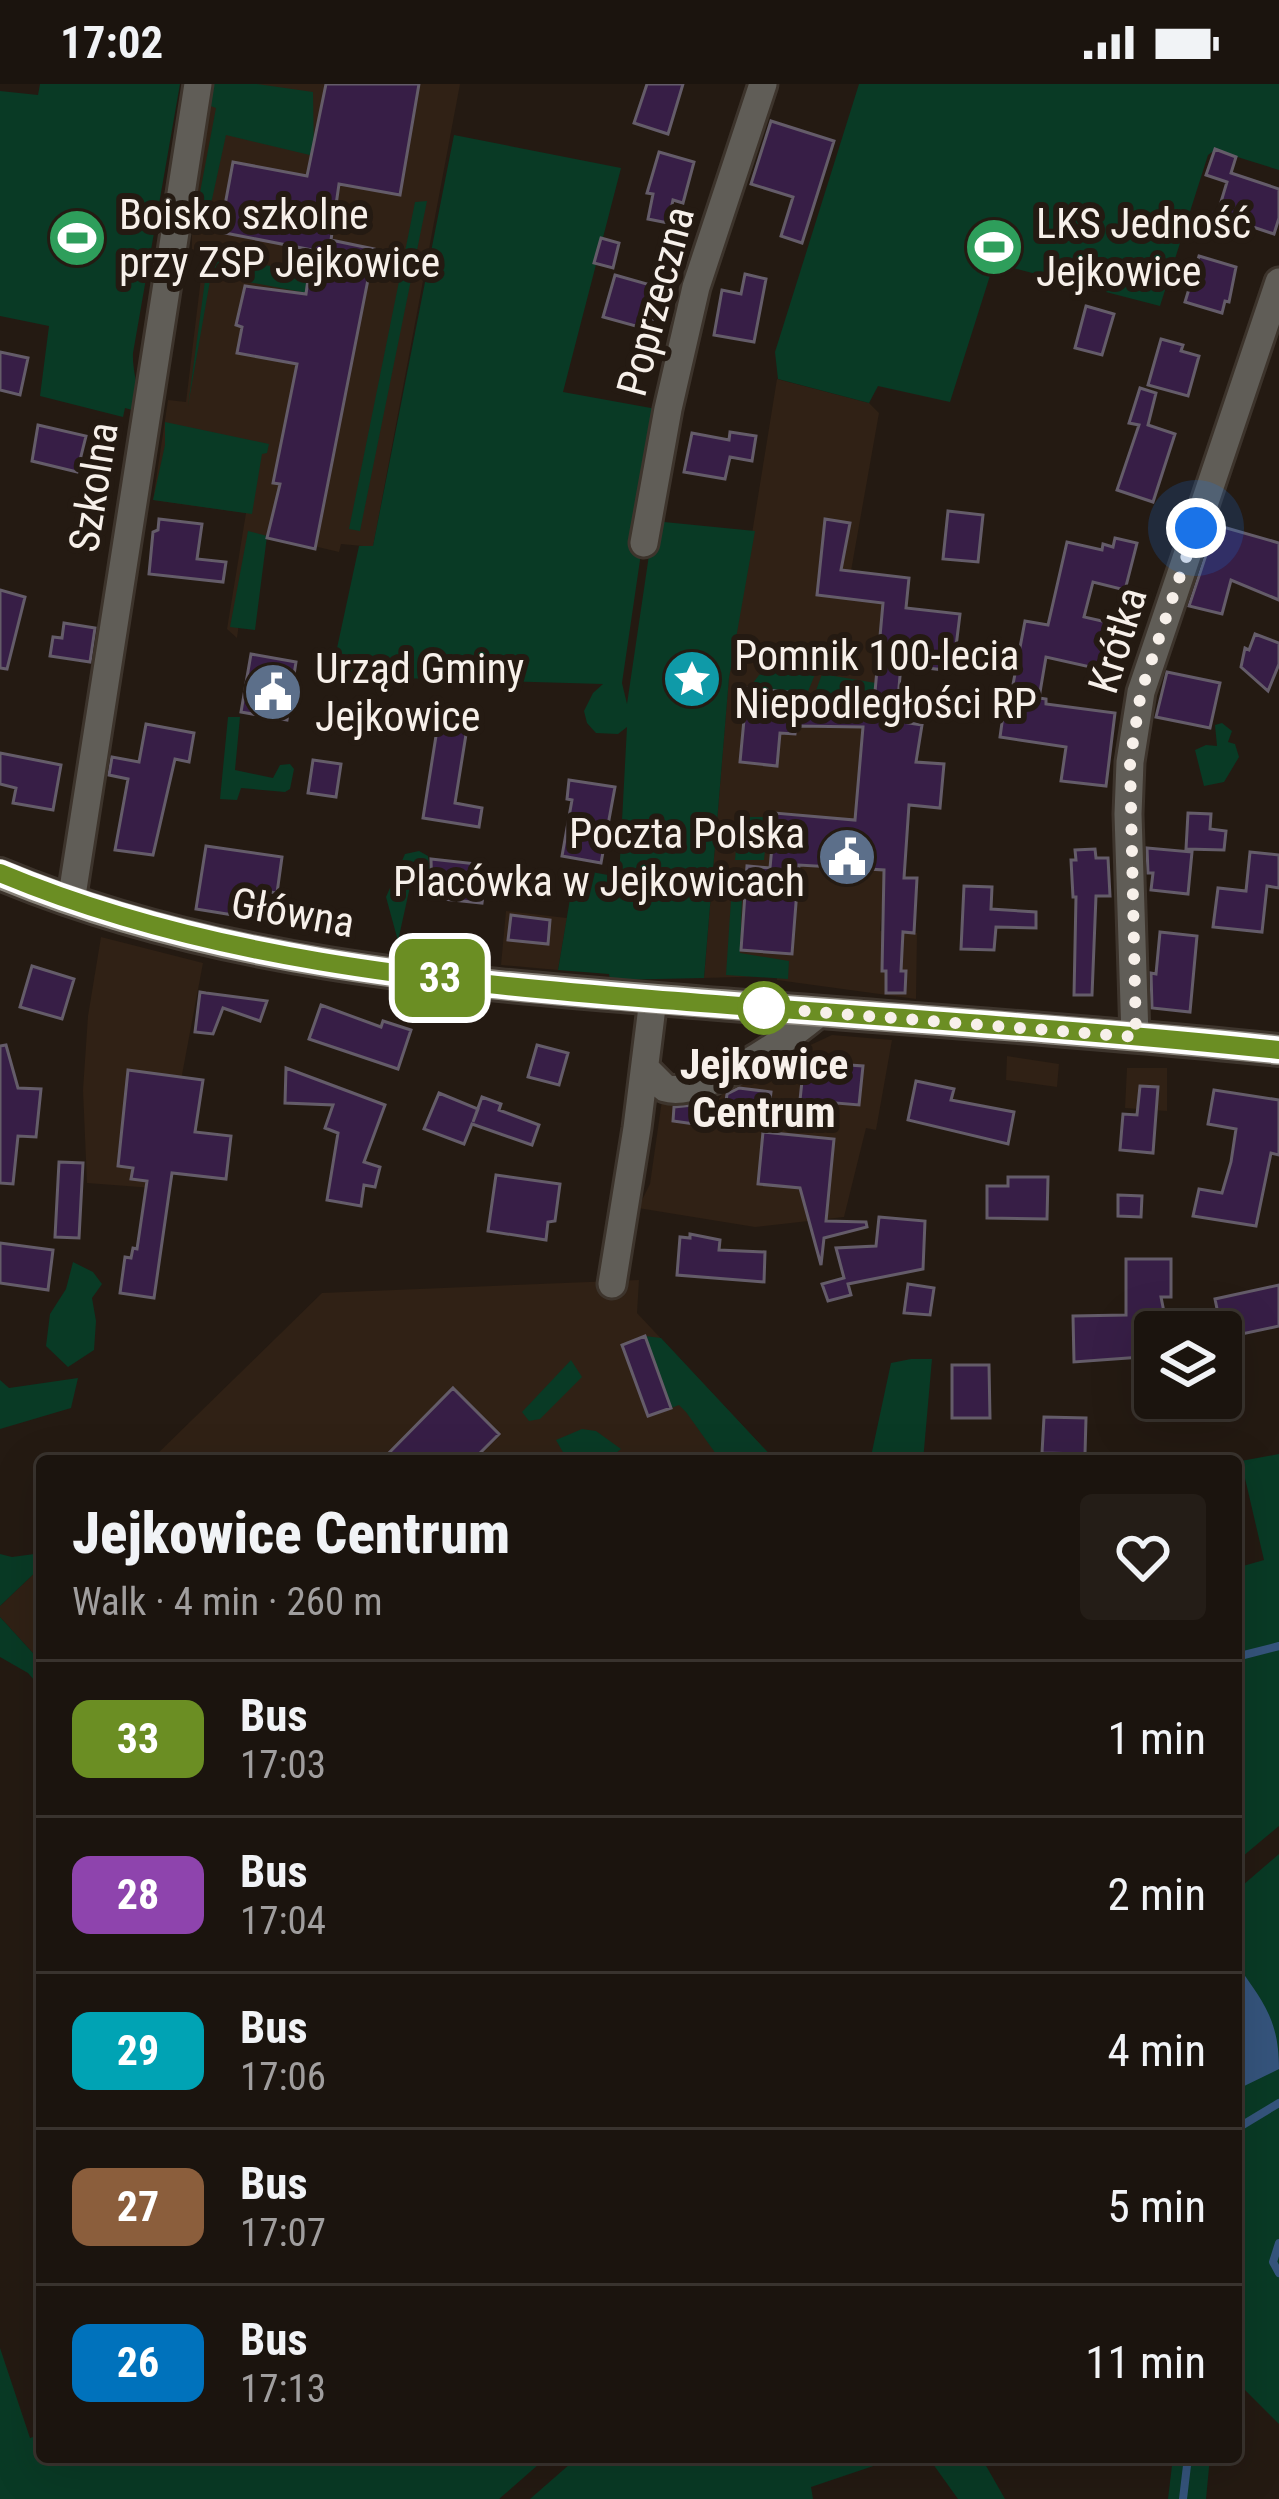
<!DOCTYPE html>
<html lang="en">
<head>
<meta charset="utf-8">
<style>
	body { margin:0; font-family:"Roboto Condensed",sans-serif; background:#241d17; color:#f1f3f6; height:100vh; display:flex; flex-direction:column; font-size:45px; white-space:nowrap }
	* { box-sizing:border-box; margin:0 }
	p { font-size:39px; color:#a09e9e }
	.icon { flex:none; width:66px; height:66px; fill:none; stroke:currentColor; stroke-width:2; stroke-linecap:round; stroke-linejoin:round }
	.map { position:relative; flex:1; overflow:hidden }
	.panel { position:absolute; left:36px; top:1371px; width:1206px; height:1008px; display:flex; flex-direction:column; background:#1b140e; border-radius:12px; box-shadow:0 12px 48px #0002,0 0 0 3px #39332e }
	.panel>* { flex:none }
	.badge { padding:0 24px; border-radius:18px; font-size:42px; line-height:78px }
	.fabs { position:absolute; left:1134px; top:1227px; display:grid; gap:24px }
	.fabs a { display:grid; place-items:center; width:108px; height:108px; border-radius:12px; background:#1b140e; box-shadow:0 12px 48px #0002,0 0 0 3px #39332e; font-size:60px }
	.you { position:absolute; width:60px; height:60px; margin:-30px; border:9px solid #fff; border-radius:50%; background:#1a73e8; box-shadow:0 0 0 18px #1a73e833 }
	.map>.badge { position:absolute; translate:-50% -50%; box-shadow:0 0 0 6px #fff }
	.round { display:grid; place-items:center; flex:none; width:126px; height:126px; border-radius:12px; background:#241d17 }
	.summary { display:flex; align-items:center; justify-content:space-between; height:204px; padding:0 36px }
	h1 { font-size:57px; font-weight:800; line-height:90px }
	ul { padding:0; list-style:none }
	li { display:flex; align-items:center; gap:36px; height:156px; padding:0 36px; border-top:3px solid #39332e }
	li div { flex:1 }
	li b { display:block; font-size:45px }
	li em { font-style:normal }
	li .badge { min-width:132px; font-weight:700; text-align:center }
	.status { display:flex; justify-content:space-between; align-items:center; height:84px; padding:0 60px; background:#1b140e; direction:ltr }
	.status svg { height:33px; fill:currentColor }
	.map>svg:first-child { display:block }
	.built { fill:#302115 }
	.green { fill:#093a25 }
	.water { fill:#35547c }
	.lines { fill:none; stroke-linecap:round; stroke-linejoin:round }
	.stream { stroke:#35547c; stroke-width:8 }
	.building { fill:#371e46; stroke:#645c69; stroke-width:3 }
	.street-casing { stroke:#3d342c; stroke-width:33 }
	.secondary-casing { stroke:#3d342c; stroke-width:36 }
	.street { stroke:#605d57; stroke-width:27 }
	.secondary { stroke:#878279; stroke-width:30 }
	.line-casing { stroke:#fff; stroke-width:27 }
	.line { stroke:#6b8e23; stroke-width:18 }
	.walk { stroke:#f7f0ea; stroke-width:12; stroke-dasharray:0 21.6 }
	.stop-dot { fill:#fff; stroke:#6b8e23; stroke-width:6 }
	.labels { text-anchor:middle; stroke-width:12; stroke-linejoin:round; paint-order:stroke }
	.poi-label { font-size:42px; fill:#f7f0ea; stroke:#241a12; text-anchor:start }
	.street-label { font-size:42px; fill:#f7f0ea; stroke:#241a12 }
	.stop-label { font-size:42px; font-weight:bold; fill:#f7f0ea; stroke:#241a12 }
</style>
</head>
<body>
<div class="status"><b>17:02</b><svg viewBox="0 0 49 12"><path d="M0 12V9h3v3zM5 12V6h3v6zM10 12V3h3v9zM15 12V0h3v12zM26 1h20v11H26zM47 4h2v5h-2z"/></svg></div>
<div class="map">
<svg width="1279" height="2415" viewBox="0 0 1279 2415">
	<rect width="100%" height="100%" fill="#241a12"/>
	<path class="built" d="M211,0h249l-87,463 -32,-3 -2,8 -72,-17 -20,29 -10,74 -10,-9 19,-116 -93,-13 15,-100 18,2 18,-149 -12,-4v-29z
		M777,295l92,24 10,10 -28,158 58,7 -29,353 37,2 -1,66 -139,-19v-4l-73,2 25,-302z
		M506,827l61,7 -9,52 -57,-5z
		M101,853l102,26 -27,144 -10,82 -79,-6 -4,-93 5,-74z
		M832,951l60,5 -16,90 -10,-2 -22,89 -89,10 -117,-19 12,-24 12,-84 19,-1 33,6 14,-18 25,-7 36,-25z
		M1007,972l52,8 -2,23 -51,-7z
		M1127,984h40v43l-42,-3z
		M639,1196l-2,33 139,148h-626l172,-168z
		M42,1482v97l-42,-46v-11z"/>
	<path class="green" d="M40,0h140l-47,269c-1,21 8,37 3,58l-11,-3 -2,9 -83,-21 9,-70 -49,-10v-225l38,4z
		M205,0h52l56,8 1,64 -88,-21 -20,92 -11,-8 21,-111 -8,-3z
		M859,0h420v86l-64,-20 -7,5 -48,151 -166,-43 -44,139 -72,-16 -9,17 -91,-24 -3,-27z
		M454,51l167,33 -58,224 99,18 -40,273 5,21 27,-183 101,10 -26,147 -25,300 -94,2 -1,-6 -51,-4 17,-101 44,8 8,-150 -9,7 -22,-1 -9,-10 -3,-12 9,-18 10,-9 -272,-8 28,-130h14z
		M427,117l-67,330 -11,-2 66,-327z
		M209,167l21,5 -2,16 -17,3 -23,131z
		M243,177l92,17 -17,17 -70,-13 -7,-3z
		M165,338l104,22 -2,9 -5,1 -10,60 -99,-14 12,-55z
		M248,447l19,5 -12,94 -25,-3z
		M775,585l41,3 -9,22 -57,-7 9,-12z
		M822,590l54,9v19l-62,-6z
		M228,633h12l-5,53 38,8 7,-13 10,-1 4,5 -4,20 -5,3 -44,-4 -4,12 -17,-1z
		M1222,639l10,8 -4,11 7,2 4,13 -15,25 -20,4 -9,-36 11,-5 11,1 -2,-21z
		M739,733h29l-4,43h-29z
		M419,767l9,5 2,15 -19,11 -13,59 -12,-44 19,-43z
		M743,785l-3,84 49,8 -1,18 -62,-4 7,-105z
		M73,1178l20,10 9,12 -10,14 4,23 -2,29 -26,17 -22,-21 4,-32 16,-25z
		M645,1252l16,2 115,123h-55l-35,-49 -7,-7 -8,3z
		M911,1275h21l-9,102h-53l21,-98z
		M571,1276l11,17 -42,42 -11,2 -7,-9z
		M78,1294l-7,30 -71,21v-49l9,8z
		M582,1345l14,2 25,18 -15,12h-38l-12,-21z
		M1279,1370v372l-43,36v-294l28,-8 -23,-99z
		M42,1469v13l-42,40v-52l12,3z
		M0,1533l42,46v26l-14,-16 -28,-16z
		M1279,1770v570l-43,-43v-490z
		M0,2264l30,90 12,-4v23h505l-48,42h-499z
		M578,2373h322l-89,30 2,12h-283z
		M928,2373h53l24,42h-47z
		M1173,2373h37l-4,42h-38z"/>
	<path class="water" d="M1236,1879c27,39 43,56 43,106l-43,21z"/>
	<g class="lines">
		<path class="stream" d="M1236,1573l43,-11
			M1236,2045l43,-26
			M1279,2159l-6,19 6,11
			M1183,2415l5,-42"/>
	</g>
	<path class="building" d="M326,0h93l-19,111 -61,-11 -8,56 43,9 -59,300 -48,-11 13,-54 -7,-1 24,-119 -60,-11 5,-26 -6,-2 9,-39 61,8 6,-44 -92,-18 13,-70 74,14z
		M647,0h36l-15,50 -34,-11z
		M771,37l63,20 -32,102 -21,-7 12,-39 -42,-13z
		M1215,65l21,8 -5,16 48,16v29l-5,16 -57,-19 10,-33 -21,-7z
		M659,68l35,10 -11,41 -10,-3 -5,23 -20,-4 5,-25 -6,-1z
		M601,154l18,5 -6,25 -19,-5z
		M1199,172l37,11 -7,35 -4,-1 -3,12 -37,-11z
		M745,190l21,5 -12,63 -40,-7 8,-45 19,4z
		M615,191l46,13 -11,42 -47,-13z
		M1086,222l28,8 -12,41 -27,-7z
		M1161,255l22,6 -2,6 18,5 -11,40 -40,-11z
		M0,268l28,6 -8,37 -20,-5z
		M1140,304l16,5 -8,32 27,9 -22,68 -36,-12 22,-65 -10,-2z
		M38,341l48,11 -9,36 -45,-11z
		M730,348l26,4 -4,25 -22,-4 -5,22 -41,-7 8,-39 37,7z
		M948,427l35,4 -5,47 -35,-3z
		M159,435l43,5 -5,35 29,3 -3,20 -74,-8 4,-42 5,-2z
		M825,435l25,4 -9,47 68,8 -3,30 54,6 -7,57 -52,-6 -5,56 26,4 -6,37 28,2 -4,44 -31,-3 -5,73h13l-3,55 -11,-1 -2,39h5l-1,22h-19v-22h-4l2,-101 -85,-5 -7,89 -51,-4 6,-84 23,2 5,-55 80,7 8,-93 -67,-1 -1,8 -15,-1 -3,33 -37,-4 7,-74 52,5 -1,8 76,2 9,-100 -66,-8z
		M1216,441l63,18v57l-48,-20 -9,34 -33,-8z
		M1115,454l22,5 -12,47 -32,-8 -9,35 31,7 -7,47 -62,-14 -7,41 7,1v5l69,9 -9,73 -45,-5 5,-34 -66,-10 6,-43 5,1 14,-74 23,4 19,-83 35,8 1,-6 10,3z
		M0,506l25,7 -18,72 -7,-1z
		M64,539l31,5 -5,34 -40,-6 3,-19 9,1z
		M1255,550l24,9v21l-11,27 -27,-24 4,-19 4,2z
		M251,570l45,8 -9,58 -46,-8z
		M1167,588l53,11 -10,45 -54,-11z
		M439,633l29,5 -13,81 27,5 -3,19 -56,-9z
		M146,640l48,9 -5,29 -14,-3 -22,96 -38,-5 13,-71 -19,-4 3,-18 27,5z
		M0,669l61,12 -8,45 -40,-7 3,-15 -16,-4z
		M313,676l28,4 -5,33 -28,-4z
		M569,696l46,7 -14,76 -39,-7 10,-56 -5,-1z
		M1188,729l23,1 -1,15 16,2 -2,19 -38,-1z
		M206,762l76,11 -5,36 -32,-5 -1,9 -8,-1 -3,19 -37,-6z
		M1147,764l45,4 -4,42 -37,-4 2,-17h-5z
		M1095,765l1,9h12l2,38h-14l-4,99h-18l2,-98h-3l-2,-37h5l-1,-10z
		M1250,768l29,3v33l-12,-2 -5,46 -49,-5 5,-39 28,3z
		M431,775l46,5 -1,15 9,1 -3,23 -50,-5z
		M964,802l28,1 -1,22 45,3v16l-40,-1 -2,23 -33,-1z
		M511,831l39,5 -2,24 -40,-4z
		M1160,848l37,4 -7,76 -38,-4 -1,-35 5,1z
		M32,882l42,13 -12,40 -42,-12z
		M200,908l6,1 61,8 -7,20 -37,-13 -10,26 -18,-2z
		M321,921l60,22 2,-6 28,9 -13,39 -89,-30z
		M6,961l12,43 23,1 -5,48 -18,-1 -5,48 -13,-1v-137z
		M537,961l31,8 -9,32 -31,-8z
		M804,978l59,4 -4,39 -59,-5z
		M286,984l99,37 -21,57 16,5 -5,20 -11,-2 -3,21 -34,-6 11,-67 -13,-5 8,-23 -48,-2z
		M128,986l75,10 -8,52 36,4 -5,43 -54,-6 -18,125 -34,-5 5,-36 6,1 2,-10 4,1 10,-68 -16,-2 2,-11 -15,-2z
		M916,997l38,8 -3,11 63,12 -6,32 -100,-24z
		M1140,1002l18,1 -5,66 -33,-3 3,-36 14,1z
		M739,1004l32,4 -4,31 -43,-6 3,-23z
		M1214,1006l65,10v55l-8,-2 -15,73 -63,-10 6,-27 23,4 9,-31 5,-33 -28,-5z
		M439,1009l39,16 -5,13 9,-25 19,7 -2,6 40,15 -7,20 -60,-21 -8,20 -40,-15z
		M693,1021l32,4 -2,19 -50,-7 1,-14z
		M763,1048l71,7 -8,82 40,1 1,5 -43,11 -3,27 -21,-77 -42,-4z
		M59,1078l24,1 -4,75 -24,-1z
		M496,1091l64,9 -5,37 -7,1 -2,18 -58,-9z
		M1008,1093h40l-1,42 -60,-1v-32h21z
		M1118,1111l24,1 -1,21 -23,-1z
		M879,1133l46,4 -2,48 -75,15 3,11 -23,6 -6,-17 22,-6 -8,-30 40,-2z
		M690,1150l30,6 -1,10 46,2 -1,30 -87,-7 3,-38 10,1z
		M0,1159l53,7 -5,40 -48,-7z
		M1126,1175h45v38h-10l7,35h-13v24l-81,6 -1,-46 53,-1z
		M908,1200l26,4 -4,27 -26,-2z
		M1279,1201v41l-56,12 -8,-39z
		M645,1252l26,72 -23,8 -26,-71z
		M952,1281h37l1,53h-38z
		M453,1304l46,46 -27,27h-91z
		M1044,1333l42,1 -1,36 -43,-1z"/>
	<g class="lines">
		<g class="street-casing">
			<path id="street" d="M644,459l24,-134 28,-122 67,-203
				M71,818l127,-818
				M1135,953l-7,-223 2,-52 11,-70 138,-410
				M645,984l20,20c38,12 126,-51 155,-76
				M612,1200l25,-156 16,-129"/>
		</g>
		<g class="secondary-casing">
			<path id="secondary" d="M0,790c210,88 445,108 670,126 203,17 406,29 609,50"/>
		</g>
		<use href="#street" class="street"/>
		<use href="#secondary" class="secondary"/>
	</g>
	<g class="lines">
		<g class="line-casing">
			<path id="line" d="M0,789c205,86 432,108 651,126 210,17 419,29 628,51"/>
		</g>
		<use href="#line" class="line"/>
		<path class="walk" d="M764,924l-12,-1 384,30 -6,-276 11,-69 55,-164"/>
	</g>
	<defs>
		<g id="stadium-disc" transform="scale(3)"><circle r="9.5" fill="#2e9e5b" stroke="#241a12"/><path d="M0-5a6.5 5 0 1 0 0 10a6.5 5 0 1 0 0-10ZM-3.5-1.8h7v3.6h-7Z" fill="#fff"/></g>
		<g id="sight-disc" transform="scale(3)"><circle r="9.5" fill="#0f9aa8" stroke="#241a12"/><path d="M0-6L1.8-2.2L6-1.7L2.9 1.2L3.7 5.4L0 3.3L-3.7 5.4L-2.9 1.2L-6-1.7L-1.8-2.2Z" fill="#fff"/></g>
		<g id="civic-disc" transform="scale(3)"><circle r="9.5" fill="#5c6f8a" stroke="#241a12"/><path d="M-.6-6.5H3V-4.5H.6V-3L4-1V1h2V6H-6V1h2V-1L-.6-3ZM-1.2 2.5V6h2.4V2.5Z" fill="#fff"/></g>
	</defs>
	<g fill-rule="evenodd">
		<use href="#stadium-disc" x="77" y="154"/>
		<use href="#stadium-disc" x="994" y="163"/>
		<use href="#sight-disc" x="692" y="595"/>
		<use href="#civic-disc" x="273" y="608"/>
		<use href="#civic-disc" x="847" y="773"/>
	</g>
	<circle class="stop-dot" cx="764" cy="924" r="24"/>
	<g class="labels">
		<g class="poi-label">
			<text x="119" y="145">Boisko szkolne<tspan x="119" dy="48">przy ZSP Jejkowice</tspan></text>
			<text x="1036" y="154">LKS Jedność<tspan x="1036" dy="48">Jejkowice</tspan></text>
			<text x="734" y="586">Pomnik 100-lecia<tspan x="734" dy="48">Niepodległości RP</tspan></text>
			<text x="315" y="599">Urząd Gminy<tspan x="315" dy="48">Jejkowice</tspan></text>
			<text x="805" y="764" text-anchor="end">Poczta Polska<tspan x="805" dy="48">Placówka w Jejkowicach</tspan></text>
		</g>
		<g class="street-label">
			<text transform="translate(655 217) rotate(-75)" y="15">Poprzeczna</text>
			<text transform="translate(93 403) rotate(-81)" y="15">Szkolna</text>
			<text transform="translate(1117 556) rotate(-73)" y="15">Krótka</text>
			<text transform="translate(293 828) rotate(10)" y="15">Główna</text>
		</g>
		<g class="stop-label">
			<text x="764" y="995">Jejkowice<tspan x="764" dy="48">Centrum</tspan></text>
		</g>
	</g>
</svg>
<div class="fabs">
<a><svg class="icon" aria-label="layers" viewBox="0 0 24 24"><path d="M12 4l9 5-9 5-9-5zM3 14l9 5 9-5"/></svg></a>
</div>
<div class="you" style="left:1196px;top:444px"></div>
<b class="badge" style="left:440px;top:894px;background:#6b8e23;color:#fff">33</b>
<section class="panel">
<div class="summary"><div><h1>Jejkowice Centrum</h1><p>Walk · 4 min · 260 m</p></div><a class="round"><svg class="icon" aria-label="heart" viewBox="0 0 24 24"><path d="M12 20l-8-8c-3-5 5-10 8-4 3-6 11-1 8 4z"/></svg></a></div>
<ul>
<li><span class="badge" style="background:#6b8e23;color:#fff">33</span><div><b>Bus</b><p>17:03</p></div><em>1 min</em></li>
<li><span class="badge" style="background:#8e44ad;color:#fff">28</span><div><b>Bus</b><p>17:04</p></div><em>2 min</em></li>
<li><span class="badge" style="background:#00a3b4;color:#fff">29</span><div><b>Bus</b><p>17:06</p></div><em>4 min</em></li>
<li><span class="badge" style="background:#8b5e3c;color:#fff">27</span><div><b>Bus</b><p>17:07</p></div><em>5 min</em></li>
<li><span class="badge" style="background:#0072bc;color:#fff">26</span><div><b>Bus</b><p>17:13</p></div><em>11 min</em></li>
</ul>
</section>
</div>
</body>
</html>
